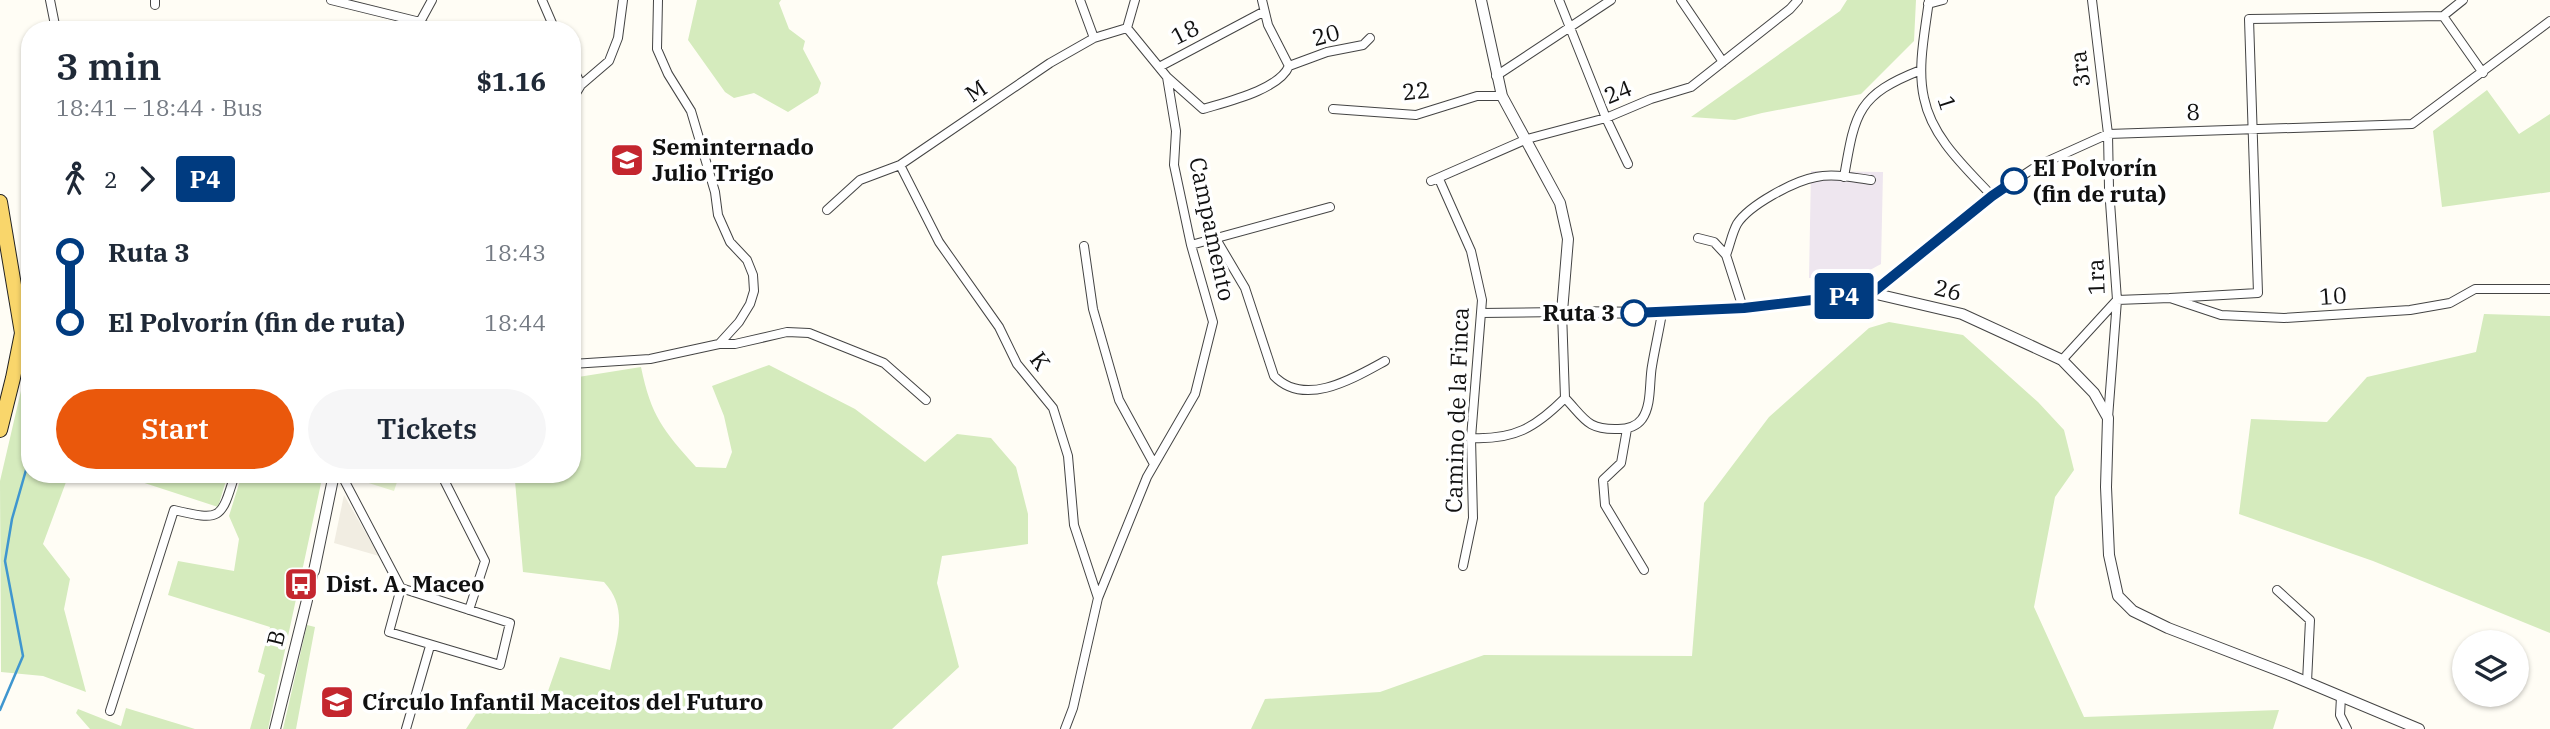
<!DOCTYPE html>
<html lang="en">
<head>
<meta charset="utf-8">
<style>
	body { margin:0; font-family:"IBM Plex Serif",serif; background:#f6f6f7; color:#1f2937; height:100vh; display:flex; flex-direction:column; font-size:26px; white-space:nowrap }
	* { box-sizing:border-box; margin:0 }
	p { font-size:23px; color:#747a83 }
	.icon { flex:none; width:38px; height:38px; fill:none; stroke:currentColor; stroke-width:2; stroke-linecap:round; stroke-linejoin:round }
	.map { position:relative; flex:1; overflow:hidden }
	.panel { position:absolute; left:21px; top:21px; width:560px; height:462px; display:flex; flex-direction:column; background:#fff; border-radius:28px; box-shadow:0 2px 5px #0004 }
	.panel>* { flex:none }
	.badge { padding:0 14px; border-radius:5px; font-size:24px; line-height:46px }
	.tools { position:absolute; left:2452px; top:630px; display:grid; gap:14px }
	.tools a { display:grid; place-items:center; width:77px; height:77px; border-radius:50%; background:#fff; box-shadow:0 2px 5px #0004; font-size:35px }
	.map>.badge { position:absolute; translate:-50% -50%; box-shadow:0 0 0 4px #fff }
	.legs { display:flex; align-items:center; gap:10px; height:77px; padding:0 35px; font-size:23px }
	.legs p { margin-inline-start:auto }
	.summary { display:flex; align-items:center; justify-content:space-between; height:119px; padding:0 35px }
	h1 { font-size:38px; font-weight:600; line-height:52px }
	.primary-button { display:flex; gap:14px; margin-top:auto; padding:14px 35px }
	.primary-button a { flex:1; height:80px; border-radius:42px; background:#ea580c; color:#fff; font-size:28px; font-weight:600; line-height:80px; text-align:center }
	.primary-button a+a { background:#f6f6f7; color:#1f2937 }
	ul { padding:0 35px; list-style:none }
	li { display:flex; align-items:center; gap:24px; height:70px; font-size:26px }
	li i { display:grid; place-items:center; width:10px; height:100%; margin:0 9px; background:currentColor }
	li i::after { content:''; width:18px; height:18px; margin:-9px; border:5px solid; border-radius:50%; background:#fff }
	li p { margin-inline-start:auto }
	li:first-child i { background:linear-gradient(#0000 50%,currentColor 0) }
	li:last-child i { background:linear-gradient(currentColor 50%,#0000 0) }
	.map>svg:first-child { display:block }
	.industrial { fill:#eee6ef }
	.green { fill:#d5ebbd }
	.pitch { fill:#e6f2cf }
	.plaza { fill:#f1ede2 }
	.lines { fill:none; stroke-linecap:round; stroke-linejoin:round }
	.stream { stroke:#3f96cf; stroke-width:2.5 }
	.minor-casing { stroke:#444; stroke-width:10 }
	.tertiary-casing { stroke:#444; stroke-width:12 }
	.primary-casing { stroke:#222; stroke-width:16 }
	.minor { stroke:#fff; stroke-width:8 }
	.tertiary { stroke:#fff; stroke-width:10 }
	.primary { stroke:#f9d66b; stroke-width:14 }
	.line-1-casing { stroke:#fff; stroke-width:16 }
	.line-1 { stroke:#003b80; stroke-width:10 }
	.stop-1-dot { fill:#fff; stroke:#003b80; stroke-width:3.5 }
	.labels { text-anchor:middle; stroke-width:7; stroke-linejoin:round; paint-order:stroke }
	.street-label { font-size:23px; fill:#111; stroke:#fff }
	.poi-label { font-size:23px; font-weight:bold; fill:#111; stroke:#fff; text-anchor:start }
	.stop-label { font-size:23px; font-weight:bold; fill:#111; stroke:#fff; text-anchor:start }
</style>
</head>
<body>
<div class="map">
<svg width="2550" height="729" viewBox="0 0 2550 729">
	<rect width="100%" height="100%" fill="#fffdf5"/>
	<path class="industrial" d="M1811,171l72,1 -2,92 -22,12 -50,2z"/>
	<path class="green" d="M697,0h84l-2,3 10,26 16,12 -2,8 18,34 -3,10 -30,19 -34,-19 -20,5 -9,-6 -37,-52z
		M1847,0h69l-2,41 -53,53 -99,19 -27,7 -44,-3 149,-106z
		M2487,90l32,44 31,-20v78l-108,15 -9,-76z
		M2484,314l66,2v317l-177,-72 -134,-47 12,-95 76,3 40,-45 109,-25z
		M1889,322l74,13 75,67 26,28 10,40 -19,27 -21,110 50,110 195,-7 -6,19h-1022l14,-30 115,-7 104,-37 208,1 12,-153 65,-86 100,-89z
		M30,352v122h39l-26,70 27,35 -6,30 22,83 -43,-16 -42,-4 -1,-191z
		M769,365l86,44 70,53 32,-28 34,4 25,29 12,47v30l-86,12 -5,27 22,84 -67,62h-426l11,-17 63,2 20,-57 50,13c7,-32 19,-61 -6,-88l-81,-10 -8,-91 11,-7h46v-96l69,-11c10,49 22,63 55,100l30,1 6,-16 -8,-36 -12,-30z
		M117,474h111l-10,33z
		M242,474h81l-55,255h-18l15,-54 -7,-3 12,-45 -102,-32 10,-34 56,10 5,-32 -10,-23z
		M307,625l8,2 -19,102h-13z
		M126,708l69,21h-105l-14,-16 2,-4 43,17z"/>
	<path class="pitch" d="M361,474h22l15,5 -4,12 -35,-11z"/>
	<path class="plaza" d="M344,495l35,61 -45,-13z"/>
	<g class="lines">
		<path class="stream" d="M0,710l23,-54 -18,-95 7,-42 18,-63"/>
		<g class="minor-casing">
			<path id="minor" d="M50,0l6,30
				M331,0l89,22 12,8
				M542,0l13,30
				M1080,0l14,38
				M1262,0l6,25 21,41
				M1559,0l47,118 22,46
				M1681,0l42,62
				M1929,0c-4,32 -12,67 -5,98 8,40 42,70 68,98
				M2092,0l16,134 1,54 8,112 -9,118
				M1928,4l15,-4
				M155,5v-5
				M2443,16l40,57
				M420,22l12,-22
				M1127,28l8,-28
				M572,66l9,19
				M1161,66l102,-54
				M1289,66l38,-14 36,-7 7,-7
				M1496,76l115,-76
				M1167,77l36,32c23,-7 76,-19 86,-43
				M572,100l9,-15 28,-24 9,-23 5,-38
				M1333,109l83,6 61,-19h25
				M900,165l39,77 60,85 18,37 36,44 15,48 6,69 24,73
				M1844,177c11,-64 13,-82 77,-107
				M1439,179l32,72 11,49 -11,138 2,80 -10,48
				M1431,181l96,-42 79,-21 45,-19 40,-12 99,-78 8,-9
				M827,210l33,-30 40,-15 150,-102 44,-25 33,-10
				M1698,238l16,4 12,13 17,53
				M1216,239l29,49 29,88c31,32 80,2 111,-15
				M1191,245l139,-38
				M1084,246l9,63 26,91 35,64
				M1726,255c4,-10 6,-22 11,-31 12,-19 57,-43 79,-47 18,-4 38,1 55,3
				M1872,293l120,-97 45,-30 71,-32 304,-10 138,-103
				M2170,298l88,-5 -9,-274 194,-3 20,-16
				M1481,313l81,-1 3,86c20,21 22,32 53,31 9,0 18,-2 24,-10 10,-14 7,-37 10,-53 3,-18 7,-35 10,-53
				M719,344h16l52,-12 22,1 75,30 42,37
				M2062,360l55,-60 53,-2 51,17 63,3 126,-8 40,-7 25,-14h75
				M572,364l78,-5 69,-15 20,-22 11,-18 4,-13 -1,-16 -6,-15 -17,-18 -12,-27 -3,-23 -24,-81 -23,-37 -11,-25 1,-49
				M1627,429l-6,34 -18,17 2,25 39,65
				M1471,438c43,2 64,-10 94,-40
				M341,474l60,114
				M441,474l44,87 -16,49
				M401,588l109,35 -10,42 -111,-33z
				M2277,590l33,30 -3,62
				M307,600l7,-29
				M2341,697l-1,18 7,14
				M110,711l64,-201c47,11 47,10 61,-36
				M406,729l24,-83
				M1065,729l8,-21 25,-110 49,-121 48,-83 18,-72 -22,-77 -17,-80 2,-34 -9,-54 -40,-49"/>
		</g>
		<g class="tertiary-casing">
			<path id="tertiary" d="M1481,0l21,96 58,107 8,36 -6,73 100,1 81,-5 129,-15 90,21 100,46 32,33 14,25 -2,69 3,68 9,41 15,15 35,17 122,47 129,54
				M314,571l20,-97
				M275,729l32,-129"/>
		</g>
		<g class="primary-casing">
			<path id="primary" d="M0,202l22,131 -9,45 -13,52"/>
		</g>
		<use href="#minor" class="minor"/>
		<use href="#tertiary" class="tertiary"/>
		<use href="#primary" class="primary"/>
	</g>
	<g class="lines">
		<g class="line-1-casing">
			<path id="line-1" d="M1634,313l110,-5 128,-15 120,-97 22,-15"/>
		</g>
		<use href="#line-1" class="line-1"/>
	</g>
	<defs>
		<g id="school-square" transform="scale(1.75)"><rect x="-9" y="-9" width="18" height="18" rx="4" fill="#c4262e" stroke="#fff"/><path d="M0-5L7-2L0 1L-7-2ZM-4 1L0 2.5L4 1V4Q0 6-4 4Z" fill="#fff"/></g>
		<g id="bus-square" transform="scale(1.75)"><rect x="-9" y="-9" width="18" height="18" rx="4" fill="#c4262e" stroke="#fff"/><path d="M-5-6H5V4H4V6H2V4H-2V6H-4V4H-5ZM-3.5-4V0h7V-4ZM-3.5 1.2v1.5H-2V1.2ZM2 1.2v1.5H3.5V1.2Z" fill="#fff"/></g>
	</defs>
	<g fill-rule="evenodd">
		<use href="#school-square" x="627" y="160"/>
		<use href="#bus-square" x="301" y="584"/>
		<use href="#school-square" x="337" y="702"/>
	</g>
	<g class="stop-1-dot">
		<circle cx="2014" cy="181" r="12"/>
		<circle cx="1634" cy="313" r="12"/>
	</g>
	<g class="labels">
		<g class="street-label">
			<text transform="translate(1185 32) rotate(-27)" y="8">18</text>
			<text transform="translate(1326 35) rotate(-15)" y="8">20</text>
			<text transform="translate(2080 69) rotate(-97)" y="8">3ra</text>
			<text transform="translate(976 91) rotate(-34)" y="8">M</text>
			<text transform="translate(1416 91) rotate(-7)" y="8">22</text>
			<text transform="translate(1618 92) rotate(-22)" y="8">24</text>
			<text transform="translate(1947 103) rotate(72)" y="8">1</text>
			<text transform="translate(2193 112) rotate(-2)" y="8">8</text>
			<text transform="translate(1212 229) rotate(78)" y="8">Campamento</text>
			<text transform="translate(2096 277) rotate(-92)" y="8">1ra</text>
			<text transform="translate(1948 290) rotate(14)" y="8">26</text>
			<text transform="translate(2333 296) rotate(-4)" y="8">10</text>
			<text transform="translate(1040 361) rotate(54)" y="8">K</text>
			<text transform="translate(1457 410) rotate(-88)" y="8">Camino de la Finca</text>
			<text transform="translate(276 638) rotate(-76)" y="8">B</text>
		</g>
		<g class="poi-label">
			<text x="652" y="155">Seminternado<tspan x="652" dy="26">Julio Trigo</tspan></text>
			<text x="326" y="592">Dist. A. Maceo</text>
			<text x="362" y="710">Círculo Infantil Maceitos del Futuro</text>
		</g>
		<g class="stop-label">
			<text x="2033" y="176">El Polvorín<tspan x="2033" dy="26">(fin de ruta)</tspan></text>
			<text x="1615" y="321" text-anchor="end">Ruta 3</text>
		</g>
	</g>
</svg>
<div class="tools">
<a><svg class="icon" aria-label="layers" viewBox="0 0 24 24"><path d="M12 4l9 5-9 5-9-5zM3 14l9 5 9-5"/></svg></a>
</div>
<b class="badge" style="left:1844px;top:296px;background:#003b80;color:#fff">P4</b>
<section class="panel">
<div class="summary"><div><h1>3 min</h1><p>18:41 – 18:44 · Bus</p></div><b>$1.16</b></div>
<div class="legs"><svg class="icon" aria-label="walk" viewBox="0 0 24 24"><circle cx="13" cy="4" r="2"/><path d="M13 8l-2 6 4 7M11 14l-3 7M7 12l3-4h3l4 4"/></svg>2<svg class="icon" aria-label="forward" viewBox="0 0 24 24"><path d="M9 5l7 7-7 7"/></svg><b class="badge" style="background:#003b80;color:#fff">P4</b></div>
<ul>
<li><i style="color:#003b80"></i><b>Ruta 3</b><p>18:43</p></li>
<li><i style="color:#003b80"></i><b>El Polvorín (fin de ruta)</b><p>18:44</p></li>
</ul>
<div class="primary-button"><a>Start</a><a>Tickets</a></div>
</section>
</div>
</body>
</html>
